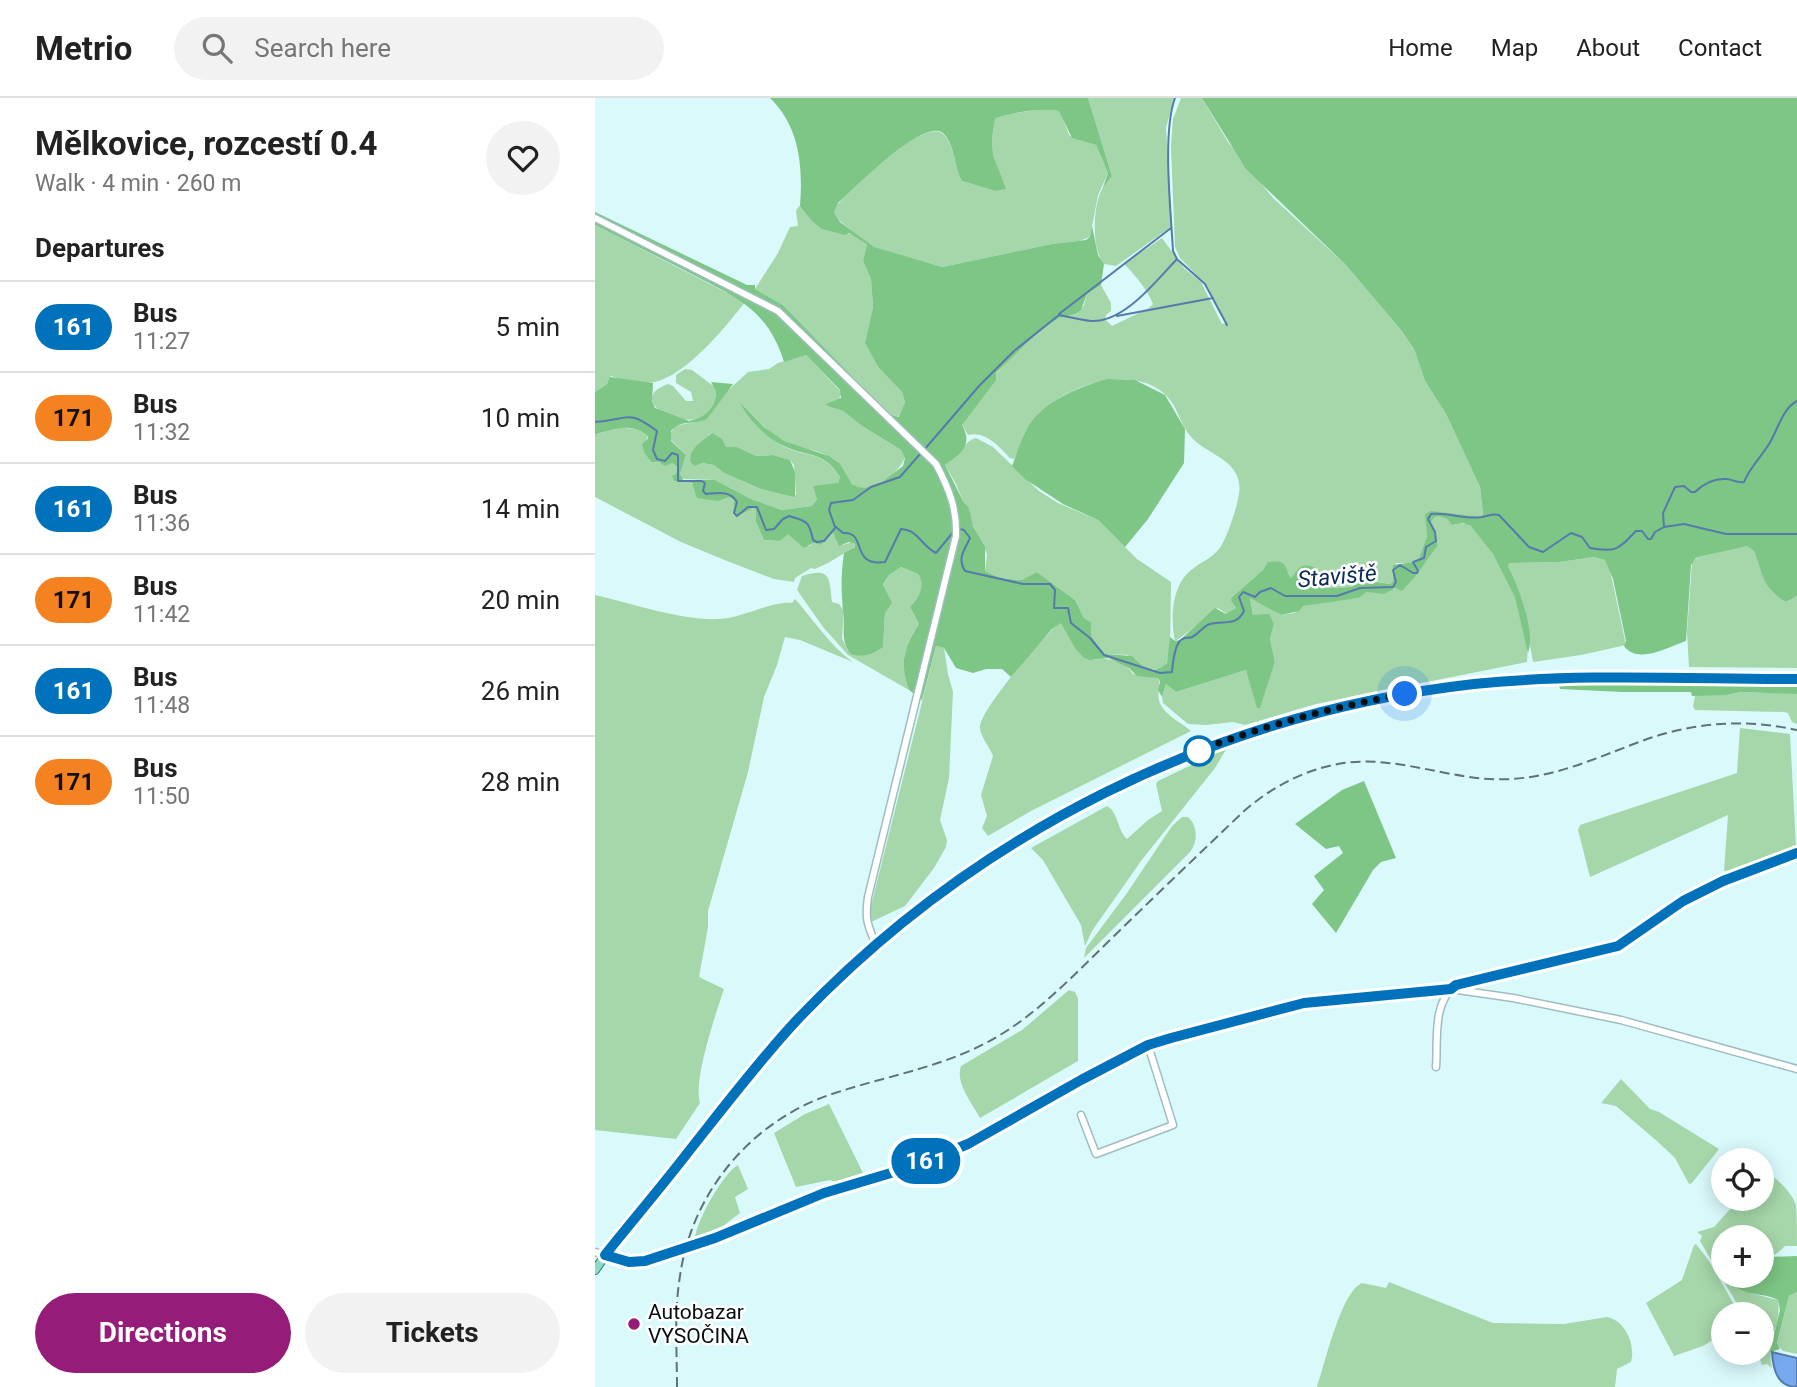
<!DOCTYPE html>
<html lang="en">
<head>
<meta charset="utf-8">
<style>
	body { margin:0; font-family:Roboto,sans-serif; background:#f2f2f2; color:#222; height:100vh; display:flex; flex-direction:column; font-size:26px; white-space:nowrap }
	* { box-sizing:border-box; margin:0 }
	p { font-size:23px; color:#767676 }
	.icon { flex:none; width:38px; height:38px; fill:none; stroke:currentColor; stroke-width:2; stroke-linecap:round; stroke-linejoin:round }
	.map { position:relative; flex:1; overflow:hidden }
	.panel { display:flex; flex-direction:column; background:#fff; width:595px }
	.panel>* { flex:none }
	.badge { padding:0 14px; border-radius:23px; font-size:24px; line-height:46px }
	.controls { position:absolute; left:1116px; top:1050px; display:grid; gap:14px }
	.controls a { display:grid; place-items:center; width:63px; height:63px; border-radius:50%; background:#fff; box-shadow:0 4px 18px #0003; font-size:35px }
	.you { position:absolute; width:35px; height:35px; margin:-18px; border:5px solid #fff; border-radius:50%; background:#1a73e8; box-shadow:0 0 0 10px #1a73e833 }
	.map>.badge { position:absolute; translate:-50% -50%; box-shadow:0 0 0 4px #fff }
	h2 { padding:0 35px; font-size:26px; line-height:63px }
	.round { display:grid; place-items:center; flex:none; width:74px; height:74px; border-radius:37px; background:#f2f2f2 }
	.summary { display:flex; align-items:center; justify-content:space-between; height:119px; padding:0 35px }
	h1 { font-size:33px; font-weight:700; line-height:52px }
	.action { display:flex; gap:14px; margin-top:auto; padding:14px 35px }
	.action a { flex:1; height:80px; border-radius:42px; background:#951c78; color:#fff; font-size:28px; font-weight:700; line-height:80px; text-align:center }
	.action a+a { background:#f2f2f2; color:#222 }
	ul { padding:0; list-style:none }
	li { display:flex; align-items:center; gap:21px; height:91px; padding:0 35px; border-top:2px solid #e0e0e0 }
	li div { flex:1 }
	li b { display:block; font-size:26px }
	li em { font-style:normal }
	li .badge { min-width:77px; font-weight:700; text-align:center }
	header { display:flex; align-items:center; gap:42px; box-sizing:border-box; height:98px; padding:0 35px; background:#fff; border-bottom:2px solid #e0e0e0 }
	header strong { font-size:33px }
	nav { display:flex; gap:38px; margin-inline-start:auto; font-size:24px }
	.search { width:490px; height:63px; background:#f2f2f2; display:flex; align-items:center; gap:18px; box-sizing:border-box; padding:0 24px; border-radius:38px; color:#767676; font-size:26px }
	main { display:flex; flex:1; min-height:0 }
	.map>svg:first-child { display:block }
	.green { fill:#a6d7aa; fill-rule:evenodd }
	.forest { fill:#7dc685 }
	.water { fill:#77a9f0; stroke:#557bad; stroke-width:2 }
	.lines { fill:none; stroke-linecap:round; stroke-linejoin:round }
	.stream { stroke:#557bad; stroke-width:2 }
	.minor-casing { stroke:#9fbdbf; stroke-width:9 }
	.major-casing { stroke:#2d816f; stroke-width:10 }
	.minor { stroke:#fff; stroke-width:6 }
	.major { stroke:#8ed9c7; stroke-width:8 }
	.rail { stroke:#607374; stroke-width:2; stroke-dasharray:10 5; stroke-linecap:butt }
	.line-casing { stroke:#fff; stroke-width:16 }
	.line { stroke:#0072bc; stroke-width:10 }
	.walk { stroke:#050f10; stroke-width:7; stroke-dasharray:0 12.6 }
	.stop-dot { fill:#fff; stroke:#0072bc; stroke-width:3.5 }
	.poi-dot { fill:#951c78; stroke:#fff; stroke-width:2.5 }
	.labels { text-anchor:middle; stroke-width:5; stroke-linejoin:round; paint-order:stroke }
	.poi-label { font-size:21px; fill:#050f10; stroke:#fff; text-anchor:start }
	.water-label { font-size:23px; font-style:italic; fill:#0a2a57; stroke:#fff }
</style>
</head>
<body>
<header>
<strong>Metrio</strong>
<div class="search"><svg class="icon" aria-label="search" viewBox="0 0 24 24"><circle cx="10" cy="10" r="6"/><path d="M15 15l6 6"/></svg>Search here</div>
<nav><a>Home</a><a>Map</a><a>About</a><a>Contact</a></nav>
</header>
<main>
<section class="panel">
<div class="summary"><div><h1>Mělkovice, rozcestí 0.4</h1><p>Walk · 4 min · 260 m</p></div><a class="round"><svg class="icon" aria-label="heart" viewBox="0 0 24 24"><path d="M12 20l-8-8c-3-5 5-10 8-4 3-6 11-1 8 4z"/></svg></a></div>
<h2>Departures</h2>
<ul>
<li><span class="badge" style="background:#0072bc;color:#fff">161</span><div><b>Bus</b><p>11:27</p></div><em>5 min</em></li>
<li><span class="badge" style="background:#f58220;color:#111">171</span><div><b>Bus</b><p>11:32</p></div><em>10 min</em></li>
<li><span class="badge" style="background:#0072bc;color:#fff">161</span><div><b>Bus</b><p>11:36</p></div><em>14 min</em></li>
<li><span class="badge" style="background:#f58220;color:#111">171</span><div><b>Bus</b><p>11:42</p></div><em>20 min</em></li>
<li><span class="badge" style="background:#0072bc;color:#fff">161</span><div><b>Bus</b><p>11:48</p></div><em>26 min</em></li>
<li><span class="badge" style="background:#f58220;color:#111">171</span><div><b>Bus</b><p>11:50</p></div><em>28 min</em></li>
</ul>
<div class="action"><a>Directions</a><a>Tickets</a></div>
</section>
<div class="map">
<svg width="1202" height="1289" viewBox="0 0 1202 1289">
	<rect width="100%" height="100%" fill="#daf9fb"/>
	<path class="green" d="M493,0h86l-8,30 6,98 -56,40 -12,-2c-13,-16 -11,-58 -2,-75 2,-5 7,-9 10,-13z
		M586,0h21l26,44 45,56 72,66 56,66 13,19 11,32 21,33 34,73 3,28 -2,2 -50,-5 -5,2 1,22 -8,22 -9,5h-14l-3,18 -3,3 -21,-4 -10,1 -8,6 -21,1 -4,-6 -28,-13 -4,9h-3l-3,-6 -24,-3 -32,28 4,11 -9,6 -9,-6c-9,6 -37,31 -43,33 -5,-24 -3,-59 19,-73 9,-7 18,-10 25,-19 8,-10 18,-42 20,-55 5,-32 -28,-38 -45,-54 -11,-10 -14,-24 -21,-36 -18,-28 -54,-28 -82,-20 -26,7 -54,26 -67,50 -4,8 -5,17 -10,25l-4,-1c-12,-12 -24,-27 -42,-23l-6,-10 34,-51 17,-19 25,-23 21,-14 18,-4 7,-9 3,-11 14,-9 10,18v8l-5,4 -1,4 7,7 37,-18 4,-4c-6,-15 -17,-28 -29,-40l38,-26 22,30 17,14 21,42 3,-1 -17,-36 -28,-29 -5,-11 -4,-101 2,-27z
		M456,10l9,3 9,24 7,4 20,6 12,28 -10,22 -8,42 -11,4 -27,3 -110,23 -59,-16 -16,-7 -4,17 8,18 2,28 -8,36 13,24 24,25 3,10 -5,15 -11,-3 -106,-109 -28,-16 23,-36 12,-26 8,-1 -2,-15 3,-5h3c21,31 27,21 56,30l-18,-15 -6,-9 2,-6c14,-14 90,-93 108,-71 11,12 10,32 18,46l33,10 10,-2 -12,-34 -1,-17 3,-19 6,-4z
		M0,127l150,77c-19,25 -59,73 -90,80 -14,3 -30,-1 -44,-6l-4,8 -12,8z
		M211,257l36,38 -4,8 -11,5 16,5 19,15 39,24 4,7c-4,15 -37,40 -51,28 -10,-8 -11,-21 -24,-28 -14,-8 -32,-9 -46,-16 -18,-9 -30,-26 -44,-39 9,15 22,31 38,41 24,16 44,5 62,34l-2,6 -21,12v4l-5,7 -30,4 -31,-11 -36,-19 -34,-1 -1,-5 6,-19 -15,-15 -1,-6 5,-8 32,-7 16,-24 25,-23 21,-3 9,-6zM116,335l15,14h11l19,9 17,-1 17,5 4,5 2,30 -35,-6 -37,-16 -10,-8 -12,-2 -11,-10z
		M90,271l7,1 24,18c2,64 -103,15 -48,-4l5,2 13,15h7l-2,-9 -15,-9v-8z
		M23,329l24,3 6,5 -3,19 6,8 21,1 5,4 -2,14c4,1 14,1 17,3 20,7 5,19 37,13l5,3 -1,16 20,-8 3,2v12l8,18 16,1 8,-8 21,13 4,-3 8,2 12,-13 10,13 9,-3 4,4 -28,17 -13,6 -4,-1 -16,10 -1,4 -20,-3 -47,-18 -46,-19 -86,-45v-62z
		M381,340l17,9 46,44 19,12 40,17 39,39 34,23 -1,68 -4,15 -8,4h-13l-17,-14 -23,-1 -14,-18v-14l-7,-4 -9,-18 -38,-28 -14,8 -23,-2 -15,-7 2,-17 -17,-35 -1,-11 -6,-7 -7,-17 -11,-19c11,-7 19,-24 31,-27z
		M840,419h9l9,8c5,-1 10,-3 16,0 7,3 13,13 18,20 22,33 44,76 40,117l-211,42 -71,21 -12,-3 -27,3 -18,-1 -25,-21 -1,-6 4,-13 10,8 70,-22 14,37 15,-45 -5,-23 4,-15 -21,-9 -3,-18 31,18 13,-2 9,-7 9,-2 47,-6 8,-6 39,-5 32,-42 -7,-23z
		M1152,448l7,5c9,22 8,37 32,51l11,-6v72l-108,-1 -2,-35 5,-70c14,-12 38,-14 55,-16z
		M999,459l12,3 4,10 16,75 -45,10 -48,7 -9,-50 -17,-46 2,-3 51,-1z
		M306,469l17,7c10,12 0,23 -8,33l9,17c-15,21 -20,40 -10,66l-61,-35 -25,-28 -26,-37 5,-14c29,-9 27,1 30,26l7,2 5,7 -2,27 6,12 35,-3 2,-34 5,-14 -7,-15 6,-9z
		M0,497c36,8 87,26 124,24 23,-1 55,-19 73,-16l3,-4c18,20 36,48 58,63l-53,-22 -15,-3 -8,28 -13,32 -16,75 -40,139v16l-9,50 25,12c-8,24 -31,91 -24,114l-24,36 -81,-9z
		M464,525h5l6,14 24,23c14,-3 31,0 39,14l25,4c3,7 -1,14 1,22 3,14 22,22 32,31l-160,80 -43,25 -6,-8 5,-12 -6,-21 12,-39c-3,-9 -14,-21 -13,-30 3,-20 62,-87 79,-103z
		M341,548l8,2 4,26 5,18 -4,86 -9,42 7,20 -1,7 -12,21 -29,38 -34,16 -1,-12z
		M1185,593l17,3v30l-5,-2 -4,-9 -4,-1 -89,-2 -2,-4 2,-10 4,-2 28,1 14,-3 23,1z
		M1145,630l50,6 6,113 -64,23 -8,1 4,-56 -138,62 -12,-47 2,-5 157,-52z
		M632,650l-12,20 -74,93 -49,70 -7,15 -4,-21 -38,-65 -12,-12 76,-42c12,7 10,24 20,33l21,-19 14,-9 -6,-27 2,-3z
		M587,719h6c10,9 10,25 2,35l-106,106 2,-10 41,-55 45,-67z
		M474,892l6,2 3,6v63l-98,57c-8,-15 -25,-35 -19,-52l61,-36z
		M1026,981l29,30 9,3 60,37 -27,34 -3,1 -14,-26 -17,-16 -42,-36 -15,-3z
		M234,1006l34,69 -27,9 -6,-2 -34,7 -22,-54 31,-19z
		M143,1067l10,24 -13,8 5,16 -29,22 -16,4c0,-16 29,-67 43,-74z
		M1169,1074c12,4 28,21 32,33 1,11 1,30 1,41h-12c-7,7 -13,13 -23,9v-18h-38v39h5l1,3 12,12 36,9c4,24 -12,45 -6,68l-5,-4 -5,1 -4,-12h4v-39h-19l-43,-73 2,-5 -5,-4 17,-5 25,-28h23v-26z
		M1101,1146l13,17 30,52 -15,1v8l-4,2 4,9 -21,13 -29,10 -28,-53 36,-23 12,-35z
		M794,1184l104,41 71,1 43,-7c18,3 29,28 24,45l-14,7 -2,18h-298c8,-23 24,-95 45,-104l24,5z
		M1202,1194v62l-14,-3 -6,-7 12,-48z"/>
	<path class="forest" d="M175,0h318l24,78 -9,11 5,-14 -12,-28 -24,-7 -13,-27c-9,-4 -56,2 -64,8l-3,19 1,17 13,34 -11,2 -33,-10c-8,-14 -7,-35 -18,-47 -18,-20 -91,56 -106,69l-4,9 6,10 34,25 68,20 110,-23 34,-4 4,-3 2,-11 6,29 6,9 -3,21 -14,9 -6,16 -5,4 -17,4 -21,14 -42,41v7l-34,45c11,20 0,28 -17,40l18,36 6,7 4,18 12,21v24l15,7 22,2 15,-8 38,28 9,18 7,4v14l14,18 27,2c11,12 21,20 35,7l3,-26 5,4 5,-1 35,-32 11,6 10,-6 -5,-8 1,-3 32,-28 4,-7c20,-2 15,3 23,16 3,-2 4,-6 7,-9 9,-9 21,1 28,7v9l4,3 21,-1 13,-7 26,4 3,-3v-16l20,-3 6,-4 8,-22 -2,-22 6,-3 50,6 2,-3 -3,-27 -34,-73 -21,-33 -11,-32 -13,-19 -56,-66 -99,-95 -44,-71h595v498l-11,6c-24,-14 -23,-28 -32,-51l-7,-5 -45,10 -6,2 -5,7 -5,76c-18,6 -48,24 -62,5l2,-5 -13,-62 -8,-19 -11,-3 -34,5 -51,1 -1,4c10,18 28,65 20,86l-13,-56 -22,-43 -22,-28 -8,-3 -11,2c-5,-7 -8,-9 -17,-8l-4,5 7,23 -24,33 -12,13 -7,-3 -11,6 -17,-2 -8,6 -56,8 -4,5 -18,4 -31,-17 3,17 16,-1 5,10 -4,15 5,23 -15,46h-3l-11,-38 -70,22 -10,-8 -4,13 -4,-7 2,-8 -2,-4 -21,-2 -8,-8 -20,-10 -19,2 -6,-2 -9,-10 -14,-25 -9,6 -41,48 -9,-8h-16l-13,4 -17,-5 -12,-20 -8,-2 -14,54 -13,-10c-10,-26 -5,-44 10,-66l-9,-17c9,-10 16,-21 8,-33l-17,-7 -12,8 -6,9 9,19 -7,10 -2,34c-10,7 -19,11 -32,7 -12,-15 -5,-27 -8,-44 -2,-20 -2,-36 1,-57l11,-6v-3l-6,-2 -10,4 -6,-14 -12,13 -8,-2 -9,5 -16,-14 -8,7 -16,-1 -8,-18v-12l-3,-2 -17,9 -3,-3 1,-14 -5,-3 -11,4 -21,-3 -5,-15 -18,-2 -2,-5 4,-2 1,-7 -5,-4 -7,3 -6,-4h-8l-6,-8 -3,-10 6,-5v-3c-16,-14 -36,-7 -53,-1v-43l12,-8 3,-7 43,6 -1,18 3,7 34,13c16,-3 27,-13 27,-30l-5,-9 22,2 -26,35c-13,6 -26,0 -36,12v10l15,14 -6,19 3,6h32l36,19 31,11 30,-4 5,-7 -4,-13 25,-3 2,-6c-17,-28 -35,-19 -60,-33 -16,-8 -34,-28 -40,-42l24,25 20,14 45,15 11,8 12,20 6,3 7,1 17,-6 21,-16 2,-8 -4,-8 -39,-24 -19,-15 -16,-5 -1,-2 15,-6 -1,-8 -34,-35 -22,7c-17,-55 -51,-66 -98,-91 -30,-15 -61,-31 -91,-46v-13l152,73h8v4l28,16 106,109 10,3 6,-15 -3,-10 -24,-25 -13,-24 8,-36 -2,-28 -8,-18 4,-17 -18,-11 -4,2 -23,-6 -10,-8 -12,-15c3,-39 0,-79 -30,-108z
		M513,281l27,1 30,15 20,34 -1,34 -36,56 -23,28 -27,-27 -35,-16 -38,-25 -13,-13c6,-15 10,-32 20,-45 18,-23 50,-35 76,-42z
		M117,335l10,6 4,8h11l19,9 17,-1 17,5 5,12v25l-34,-8 -37,-16 -10,-8 -12,-2 -8,3 -4,-5 1,-8 6,-8z
		M964,587h238v9l-56,-2 -14,3 -35,1 -1,-4h-69l-62,-3z
		M769,683l32,77 -15,4 -8,8 -37,63 -24,-29 12,-14 -10,-14 29,-23 -4,-7 -13,3 -31,-25 47,-34z
		M1167,1157l5,2 30,-1v36l-8,4 -12,47 3,6 -10,3 10,-42 -2,-10c-16,-9 -43,-2 -49,-24h33z"/>
	<path class="water" d="M1177,1254l25,6v29c-20,0 -24,-18 -25,-35z"/>
	<g class="lines">
		<path class="stream" d="M583,162l27,24 22,41
			M464,216l112,-86
			M522,218l96,-18
			M0,324c34,-2 31,-14 62,9l-4,19 4,9 8,2 7,-8 6,2v26h24l3,2 -2,8 3,3c12,-1 24,-4 31,8l-3,11 3,3 11,-9h9l9,23 8,-1 9,-10 6,-3c18,5 20,5 24,24l4,2 7,-1 12,-14 7,6c25,-2 6,34 42,29l16,-33c18,1 20,17 35,24l18,-22
			M329,352l55,-64 35,-35 45,-36c10,2 21,5 32,6 33,2 65,-40 86,-62l-4,-8c-2,-39 -11,-118 2,-153
			M240,429l-6,-17 2,-7 22,-3 18,-13 29,-10 20,-23
			M1069,429l20,-3 42,10h71
			M364,431l5,1 6,8c-6,13 -13,20 -5,33l58,13h27l5,6 -1,18h14l3,15 19,15 14,17 56,18 12,-1c1,-9 2,-26 9,-32 5,-4 6,-1 11,-3 7,-3 11,-11 18,-13 15,-4 26,3 34,-13l-5,-14 4,-5 12,5 5,-5 11,-4 14,8h52l23,-8 33,-1 3,-5 -3,-12 7,-5 13,8h4l1,-2 -5,-9 11,-4 2,-11 10,-6 -1,-9 -7,-13 3,-5c17,-2 34,6 51,3 7,-1 10,-4 17,-2l30,32 14,5 28,-19 11,4 8,11c26,5 29,1 46,-17h6l6,8h3l4,-7 9,-5 -1,-14 12,-26 9,-1 7,6h4c8,-8 19,-14 32,-13 7,1 9,4 17,3 6,-15 17,-25 25,-38 9,-14 13,-35 28,-43"/>
		<g class="minor-casing">
			<path id="minor" d="M0,120l183,93 158,153c13,25 21,44 20,72l-88,361c-3,21 -1,28 8,47
				M841,969c2,-27 -4,-65 20,-82l162,-39 65,-45 40,-20 74,-28
				M486,1017l15,39 77,-29 -25,-80
				M0,1154l34,10 15,-1 28,-8 137,-54 102,-32 57,-23 180,-99 45,-14 111,-28 147,-14 62,9 108,22 176,49"/>
		</g>
		<g class="major-casing">
			<path id="major" d="M0,1172c28,-41 62,-78 93,-117 35,-45 69,-91 108,-132 166,-176 392,-296 631,-331 123,-18 247,-11 370,-11"/>
		</g>
		<use href="#minor" class="minor"/>
		<use href="#major" class="major"/>
		<path class="rail" d="M82,1289c0,-37 -3,-75 3,-111 12,-85 73,-157 155,-183 61,-20 118,-27 173,-63 38,-25 70,-59 103,-91 44,-43 88,-85 133,-128 28,-24 58,-40 94,-47 59,-11 115,19 174,15 49,-3 93,-25 138,-41 48,-16 98,-19 147,-8"/>
	</g>
	<g class="lines">
		<g class="line-casing">
			<path id="line" d="M1202,581c-107,0 -216,-6 -323,5 -258,29 -499,148 -678,337 -38,41 -72,86 -107,130 -27,35 -56,69 -84,104l24,7 16,-1 70,-23 109,-45 87,-26 57,-23 113,-64 67,-35 23,-7 133,-35 147,-14 5,-4 162,-39 65,-45 40,-20 74,-28"/>
		</g>
		<use href="#line" class="line"/>
		<path class="walk" d="M604,653l-8,2c70,-26 140,-46 214,-59"/>
	</g>
	<circle class="stop-dot" cx="604" cy="653" r="14"/>
	<circle class="poi-dot" cx="39" cy="1226" r="7"/>
	<g class="labels">
		<g class="poi-label">
			<text x="53" y="1221">Autobazar<tspan x="53" dy="24">VYSOČINA</tspan></text>
		</g>
		<g class="water-label">
			<text transform="translate(742 478) rotate(-5)" y="8">Staviště</text>
		</g>
	</g>
</svg>
<div class="controls">
<a><svg class="icon" aria-label="locate" viewBox="0 0 24 24"><circle cx="12" cy="12" r="6"/><path d="M12 2v4M12 18v4M2 12h4M18 12h4"/></svg></a>
<a>+</a>
<a>−</a>
</div>
<div class="you" style="left:810px;top:596px"></div>
<b class="badge" style="left:331px;top:1063px;background:#0072bc;color:#fff">161</b>
</div>
</main>
</body>
</html>
